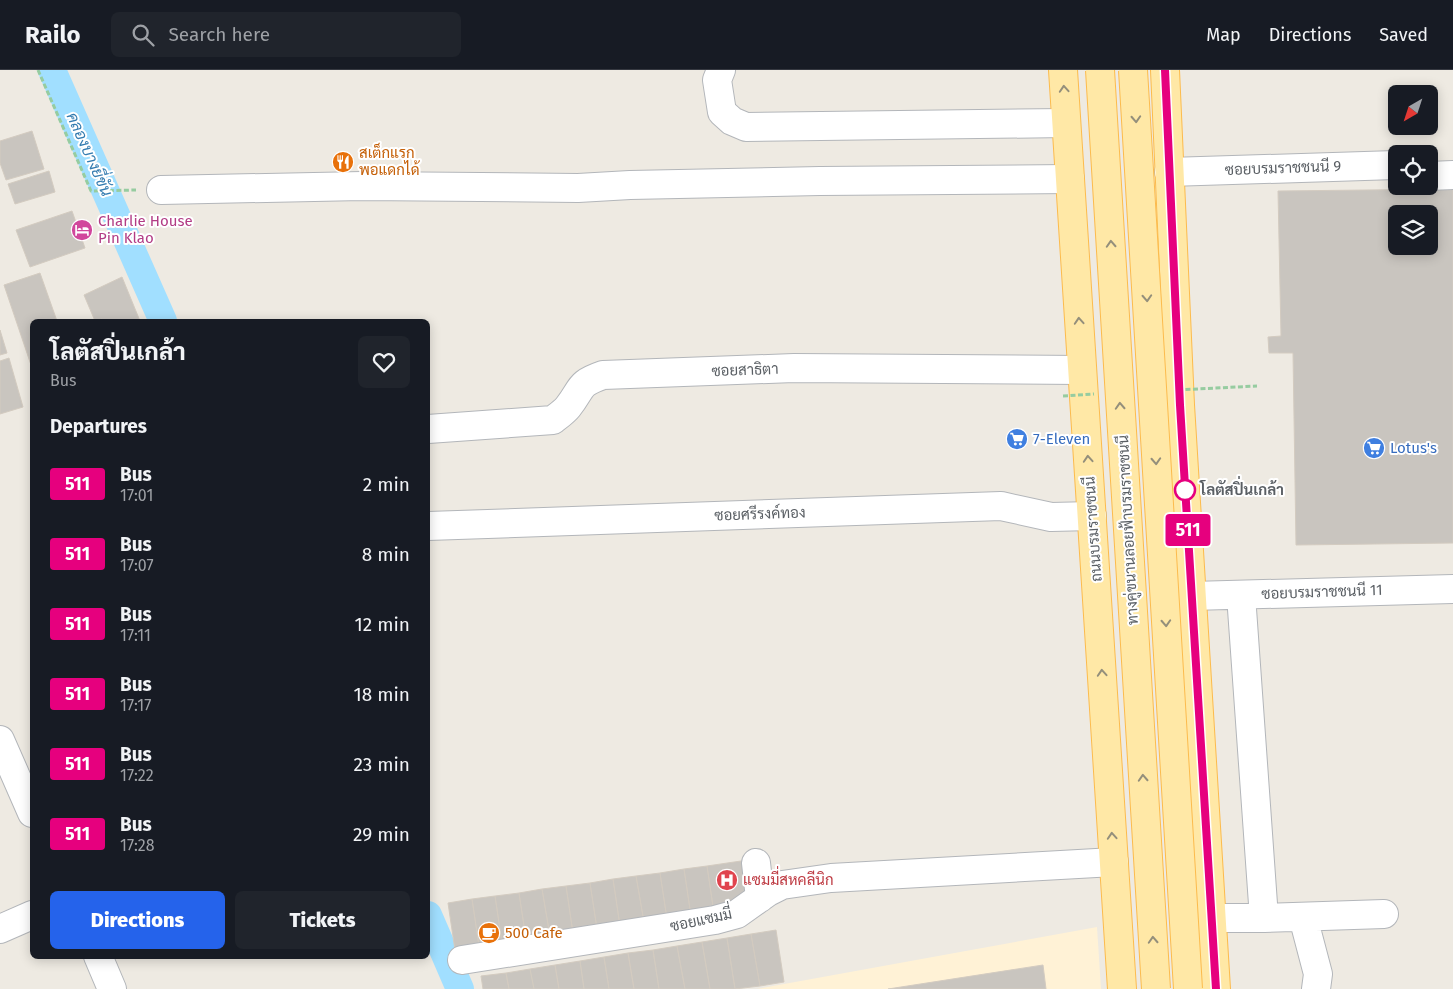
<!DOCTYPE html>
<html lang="en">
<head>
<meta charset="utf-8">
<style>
	body { margin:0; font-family:"Fira Sans",Sarabun,sans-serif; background:#20242c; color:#f1f3f6; height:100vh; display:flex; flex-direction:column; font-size:19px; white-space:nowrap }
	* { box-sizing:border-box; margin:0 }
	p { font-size:16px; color:#9ea1a6 }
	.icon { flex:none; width:28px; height:28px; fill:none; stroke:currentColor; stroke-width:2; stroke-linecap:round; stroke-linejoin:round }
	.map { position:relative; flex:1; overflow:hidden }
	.details { position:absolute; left:30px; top:249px; width:400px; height:640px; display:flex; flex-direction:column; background:#171b24; border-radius:8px; box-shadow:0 2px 12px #0003 }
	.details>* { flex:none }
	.badge { padding:0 10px; border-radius:4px; font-size:18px; line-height:32px }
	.needle { width:32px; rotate:219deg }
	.buttons { position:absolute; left:1388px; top:15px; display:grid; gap:10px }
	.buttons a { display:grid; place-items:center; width:50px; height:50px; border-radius:8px; background:#171b24; box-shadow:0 2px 12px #0003; font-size:25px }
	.map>.badge { position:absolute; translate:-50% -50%; box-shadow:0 0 0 2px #fff }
	h2 { padding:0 20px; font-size:19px; line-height:45px }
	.round { display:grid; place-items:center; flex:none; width:52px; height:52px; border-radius:8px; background:#20242c }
	.summary { display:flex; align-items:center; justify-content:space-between; height:85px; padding:0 20px }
	h1 { font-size:24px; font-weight:800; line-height:38px }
	.action { display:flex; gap:10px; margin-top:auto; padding:10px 20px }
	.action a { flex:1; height:58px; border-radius:8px; background:#2563eb; color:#fff; font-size:20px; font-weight:800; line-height:58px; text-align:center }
	.action a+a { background:#20242c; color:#f1f3f6 }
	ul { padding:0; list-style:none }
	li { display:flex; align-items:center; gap:15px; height:70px; padding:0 20px }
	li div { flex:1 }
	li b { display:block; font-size:19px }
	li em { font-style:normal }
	li .badge { min-width:55px; font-weight:700; text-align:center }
	header { display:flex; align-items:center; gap:30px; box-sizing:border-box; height:70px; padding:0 25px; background:#171b24; border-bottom:1px solid #363941 }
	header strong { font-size:24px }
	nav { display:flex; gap:28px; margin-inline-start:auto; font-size:18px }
	.search { width:350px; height:45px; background:#20242c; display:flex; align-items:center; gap:12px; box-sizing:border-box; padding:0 18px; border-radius:8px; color:#9ea1a6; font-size:19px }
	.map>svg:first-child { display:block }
	.commercial { fill:#fff2d6 }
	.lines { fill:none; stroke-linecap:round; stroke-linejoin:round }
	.canal { stroke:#a1dfff; stroke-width:28 }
	.building { fill:#c9c5bf; stroke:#d3cbc0; fill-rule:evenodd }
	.minor-casing { stroke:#b3b6ba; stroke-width:30 }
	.major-casing { stroke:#fcbb4d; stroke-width:30 }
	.path { stroke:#96cca0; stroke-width:3; stroke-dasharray:5 2.5; stroke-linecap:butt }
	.minor { stroke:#fff; stroke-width:28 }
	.major { stroke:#ffe8a6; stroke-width:28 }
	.major-bridge-casing { stroke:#fcbb4d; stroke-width:30; stroke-linecap:butt }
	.path-bridge { stroke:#96cca0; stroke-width:3; stroke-dasharray:5 2.5; stroke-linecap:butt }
	.major-bridge { stroke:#ffe8a6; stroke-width:28 }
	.oneway { stroke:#948f7b }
	.line-casing { stroke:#fff; stroke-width:11 }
	.line { stroke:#e6007e; stroke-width:8 }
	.stop-dot { fill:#fff; stroke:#e6007e; stroke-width:2.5 }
	.labels { text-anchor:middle; stroke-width:4; stroke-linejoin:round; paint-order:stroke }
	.food-label { font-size:15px; fill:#c56008; stroke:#fff; text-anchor:start }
	.street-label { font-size:15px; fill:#5a5f64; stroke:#fff }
	.hotel-label { font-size:15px; fill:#b23c85; stroke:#fff; text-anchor:start }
	.shop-label { font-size:15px; fill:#366cbe; stroke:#fff; text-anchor:start }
	.stop-label { font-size:15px; font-weight:bold; fill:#5a5f64; stroke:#fff; text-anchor:start }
	.health-label { font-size:15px; fill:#be3a42; stroke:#fff; text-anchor:start }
	.water-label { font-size:16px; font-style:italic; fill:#347cb0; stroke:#fff }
</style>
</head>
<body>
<header>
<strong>Railo</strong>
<div class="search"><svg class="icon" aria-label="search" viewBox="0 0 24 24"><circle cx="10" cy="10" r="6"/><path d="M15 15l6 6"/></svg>Search here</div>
<nav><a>Map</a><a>Directions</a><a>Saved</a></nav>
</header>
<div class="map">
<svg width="1453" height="919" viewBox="0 0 1453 919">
	<rect width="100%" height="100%" fill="#eeeae2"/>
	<path class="commercial" d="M1097,857l4,62h-344z"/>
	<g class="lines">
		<path class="canal" d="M52,0l111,251
			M428,845l32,74"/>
	</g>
	<path class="building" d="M32,61l12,38 -38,11 -6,-17v-22z
		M49,101l6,21 -40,12 -7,-20z
		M1453,119v354l-157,2 -3,-192h-24l-1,-16 13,-1 -3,-145zM1396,144h33v32h-33z
		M72,141l13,37 -55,19 -14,-37z
		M40,203l17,48h-25v43l-1,1 -27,-80z
		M122,207l18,44h-37l-1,-2 -7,2 -11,-26z
		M0,260l7,23 -7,2z
		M9,288l14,49 -23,7v-53z
		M741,791l6,33 -33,19 -7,-47z
		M707,796l7,47 -23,3 -7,-47z
		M684,799l7,47 -24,3 -7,-46z
		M660,803l7,46 -23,3 -8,-46z
		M636,806l8,46 -24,4 -7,-47z
		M613,809l7,47 -23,3 -7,-46z
		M590,813l7,46 -24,4 -7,-47z
		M566,816l7,47 -23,3 -8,-47z
		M542,819l8,47 -24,3 -7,-46z
		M519,823l7,46 -24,4 -7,-47z
		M495,826l7,47 -23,3 -7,-47z
		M472,829l7,47 -24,4 -7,-47z
		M776,860l8,52 -24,4 -9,-52z
		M751,864l9,52 -25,3 -8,-51z
		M727,868l8,51h-25l-8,-47z
		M702,872l8,47h-25l-8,-43z
		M677,876l8,43h-26l-6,-39z
		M653,880l6,39h-25l-6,-36z
		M628,883l6,36h-25l-5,-32z
		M604,887l5,32h-25l-4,-28z
		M580,891l4,28h-25l-4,-24z
		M555,895l4,24h-25l-4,-20z
		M1043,895l3,24h-158z
		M530,899l4,20h-25l-3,-16z
		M506,903l3,16h-26l-2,-13z"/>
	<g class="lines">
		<g class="minor-casing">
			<path id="minor" d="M721,0l-4,10 5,32 10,9 14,6 320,-4
				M1169,102l227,-7
				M1429,106l24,-1
				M161,120l201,-4 216,2 52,-3 190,-4 250,-2
				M428,359l125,-9c5,-4 11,-8 15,-13 15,-19 9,-23 35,-32l191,-7 288,2
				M428,456l573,-20 50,11 41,-1
				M1192,526l261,-7
				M0,670l32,73
				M756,793l4,35
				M1303,847l15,57 -2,15
				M1211,848h53l-23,-323
				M1264,848l120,-4
				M0,859l32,-14
				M98,886l14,33
				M462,890l253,-40 22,-6 31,-22 14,-7 49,-7 283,-16"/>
		</g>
		<g class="major-casing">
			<path id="major" d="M1063,0l59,919
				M1165,0l15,335 36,584"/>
		</g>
		<path class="path" d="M38,0l53,121 45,-1"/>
		<use href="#minor" class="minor"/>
		<use href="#major" class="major"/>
		<g class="major-bridge-casing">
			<path id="major-bridge" d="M1100,0l56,919
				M1133,0l55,919"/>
		</g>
		<path class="path-bridge" d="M1178,320l79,-4
			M1063,326l31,-2"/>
		<use href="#major-bridge" class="major-bridge"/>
	</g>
	<defs><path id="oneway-chevron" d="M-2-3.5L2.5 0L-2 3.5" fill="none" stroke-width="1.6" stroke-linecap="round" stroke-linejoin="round" transform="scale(1.25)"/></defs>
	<g class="oneway">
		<use href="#oneway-chevron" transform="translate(1064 19) rotate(-94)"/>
		<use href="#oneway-chevron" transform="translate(1136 49) rotate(87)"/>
		<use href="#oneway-chevron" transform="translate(1111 174) rotate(-93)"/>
		<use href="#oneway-chevron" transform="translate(1147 228) rotate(87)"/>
		<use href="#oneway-chevron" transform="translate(1079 251) rotate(-94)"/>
		<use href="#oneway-chevron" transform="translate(1120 336) rotate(-93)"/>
		<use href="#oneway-chevron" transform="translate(1088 389) rotate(-94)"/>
		<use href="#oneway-chevron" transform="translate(1156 391) rotate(87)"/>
		<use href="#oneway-chevron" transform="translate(1166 553) rotate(87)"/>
		<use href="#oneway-chevron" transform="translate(1102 603) rotate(-94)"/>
		<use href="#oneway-chevron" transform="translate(1143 708) rotate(-93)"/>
		<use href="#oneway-chevron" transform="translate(1112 766) rotate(-94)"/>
		<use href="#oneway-chevron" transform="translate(1153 870) rotate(-93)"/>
	</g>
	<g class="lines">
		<g class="line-casing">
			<path id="line" d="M1165,0l15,335 36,584"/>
		</g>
		<use href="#line" class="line"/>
	</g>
	<defs>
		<g id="restaurant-disc" transform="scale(1.125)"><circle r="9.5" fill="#e8710a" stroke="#fff"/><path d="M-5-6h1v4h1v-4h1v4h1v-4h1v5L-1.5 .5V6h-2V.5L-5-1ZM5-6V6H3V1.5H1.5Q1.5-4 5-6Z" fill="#fff"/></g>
		<g id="hotel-disc" transform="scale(1.125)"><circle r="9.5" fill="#d1479c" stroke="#fff"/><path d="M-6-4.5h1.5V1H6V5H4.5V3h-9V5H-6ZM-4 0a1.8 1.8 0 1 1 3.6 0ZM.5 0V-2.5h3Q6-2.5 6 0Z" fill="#fff"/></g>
		<g id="supermarket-disc" transform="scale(1.125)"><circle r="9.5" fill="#3f7fe0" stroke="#fff"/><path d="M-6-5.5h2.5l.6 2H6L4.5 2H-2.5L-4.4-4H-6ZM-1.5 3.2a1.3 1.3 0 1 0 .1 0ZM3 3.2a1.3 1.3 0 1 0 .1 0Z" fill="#fff"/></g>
		<g id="hospital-disc" transform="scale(1.125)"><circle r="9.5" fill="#e0444e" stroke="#fff"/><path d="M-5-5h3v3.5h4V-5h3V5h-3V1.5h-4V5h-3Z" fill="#fff"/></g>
		<g id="cafe-disc" transform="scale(1.125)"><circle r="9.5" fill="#e8710a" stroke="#fff"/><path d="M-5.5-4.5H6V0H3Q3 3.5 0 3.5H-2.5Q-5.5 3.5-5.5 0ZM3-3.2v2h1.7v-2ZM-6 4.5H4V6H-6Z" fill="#fff"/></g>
	</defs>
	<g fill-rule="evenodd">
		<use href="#restaurant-disc" x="343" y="92"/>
		<use href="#hotel-disc" x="82" y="160"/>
		<use href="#supermarket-disc" x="1017" y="369"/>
		<use href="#supermarket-disc" x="1374" y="378"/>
		<use href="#hospital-disc" x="727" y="810"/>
		<use href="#cafe-disc" x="489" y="863"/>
	</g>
	<circle class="stop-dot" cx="1185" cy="420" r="10"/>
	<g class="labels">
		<g class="food-label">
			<text x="359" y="88">สเต็กแรก<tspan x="359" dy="17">พอแดกได้</tspan></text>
			<text x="505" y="868">500 Cafe</text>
		</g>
		<g class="street-label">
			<text transform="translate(1283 98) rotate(-2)" y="5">ซอยบรมราชชนนี 9</text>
			<text transform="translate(745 300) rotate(-2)" y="5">ซอยสาธิตา</text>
			<text transform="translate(760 444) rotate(-2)" y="5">ซอยศรีรงค์ทอง</text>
			<text transform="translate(1093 459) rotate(-94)" y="5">ถนนบรมราชชนนี</text>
			<text transform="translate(1128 460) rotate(-93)" y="5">ทางคู่ขนานลอยฟ้าบรมราชชนนี</text>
			<text transform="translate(1322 522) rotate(-2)" y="5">ซอยบรมราชชนนี 11</text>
			<text transform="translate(701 850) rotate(-12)" y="5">ซอยแซมมี่</text>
		</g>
		<g class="hotel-label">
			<text x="98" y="156">Charlie House<tspan x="98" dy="17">Pin Klao</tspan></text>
		</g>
		<g class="shop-label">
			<text x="1033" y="374">7-Eleven</text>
			<text x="1390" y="383">Lotus's</text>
		</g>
		<g class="stop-label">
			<text x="1200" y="425">โลตัสปิ่นเกล้า</text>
		</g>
		<g class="health-label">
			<text x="743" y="815">แซมมี่สหคลีนิก</text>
		</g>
		<g class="water-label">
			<text transform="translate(90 84) rotate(66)" y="6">คลองบางยี่ขัน</text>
		</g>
	</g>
</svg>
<div class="buttons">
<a><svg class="needle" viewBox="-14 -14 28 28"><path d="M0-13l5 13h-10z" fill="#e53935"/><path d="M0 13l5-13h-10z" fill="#9ea1a6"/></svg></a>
<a><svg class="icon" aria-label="locate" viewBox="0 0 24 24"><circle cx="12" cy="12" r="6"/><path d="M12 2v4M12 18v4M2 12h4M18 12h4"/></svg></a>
<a><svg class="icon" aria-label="layers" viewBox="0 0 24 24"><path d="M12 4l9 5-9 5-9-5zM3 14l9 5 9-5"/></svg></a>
</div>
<b class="badge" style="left:1188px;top:460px;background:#e6007e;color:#fff">511</b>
<section class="details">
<div class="summary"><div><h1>โลตัสปิ่นเกล้า</h1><p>Bus</p></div><a class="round"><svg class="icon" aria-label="heart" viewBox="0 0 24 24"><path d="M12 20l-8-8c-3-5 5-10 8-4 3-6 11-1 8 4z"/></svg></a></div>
<h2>Departures</h2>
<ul>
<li><span class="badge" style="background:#e6007e;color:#fff">511</span><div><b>Bus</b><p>17:01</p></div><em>2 min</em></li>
<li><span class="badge" style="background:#e6007e;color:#fff">511</span><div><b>Bus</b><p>17:07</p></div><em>8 min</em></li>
<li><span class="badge" style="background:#e6007e;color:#fff">511</span><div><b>Bus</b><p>17:11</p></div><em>12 min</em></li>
<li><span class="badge" style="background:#e6007e;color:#fff">511</span><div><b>Bus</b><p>17:17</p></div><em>18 min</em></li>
<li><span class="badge" style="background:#e6007e;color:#fff">511</span><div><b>Bus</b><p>17:22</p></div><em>23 min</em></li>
<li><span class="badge" style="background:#e6007e;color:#fff">511</span><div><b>Bus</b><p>17:28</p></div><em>29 min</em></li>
</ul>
<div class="action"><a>Directions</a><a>Tickets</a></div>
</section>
</div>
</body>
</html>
